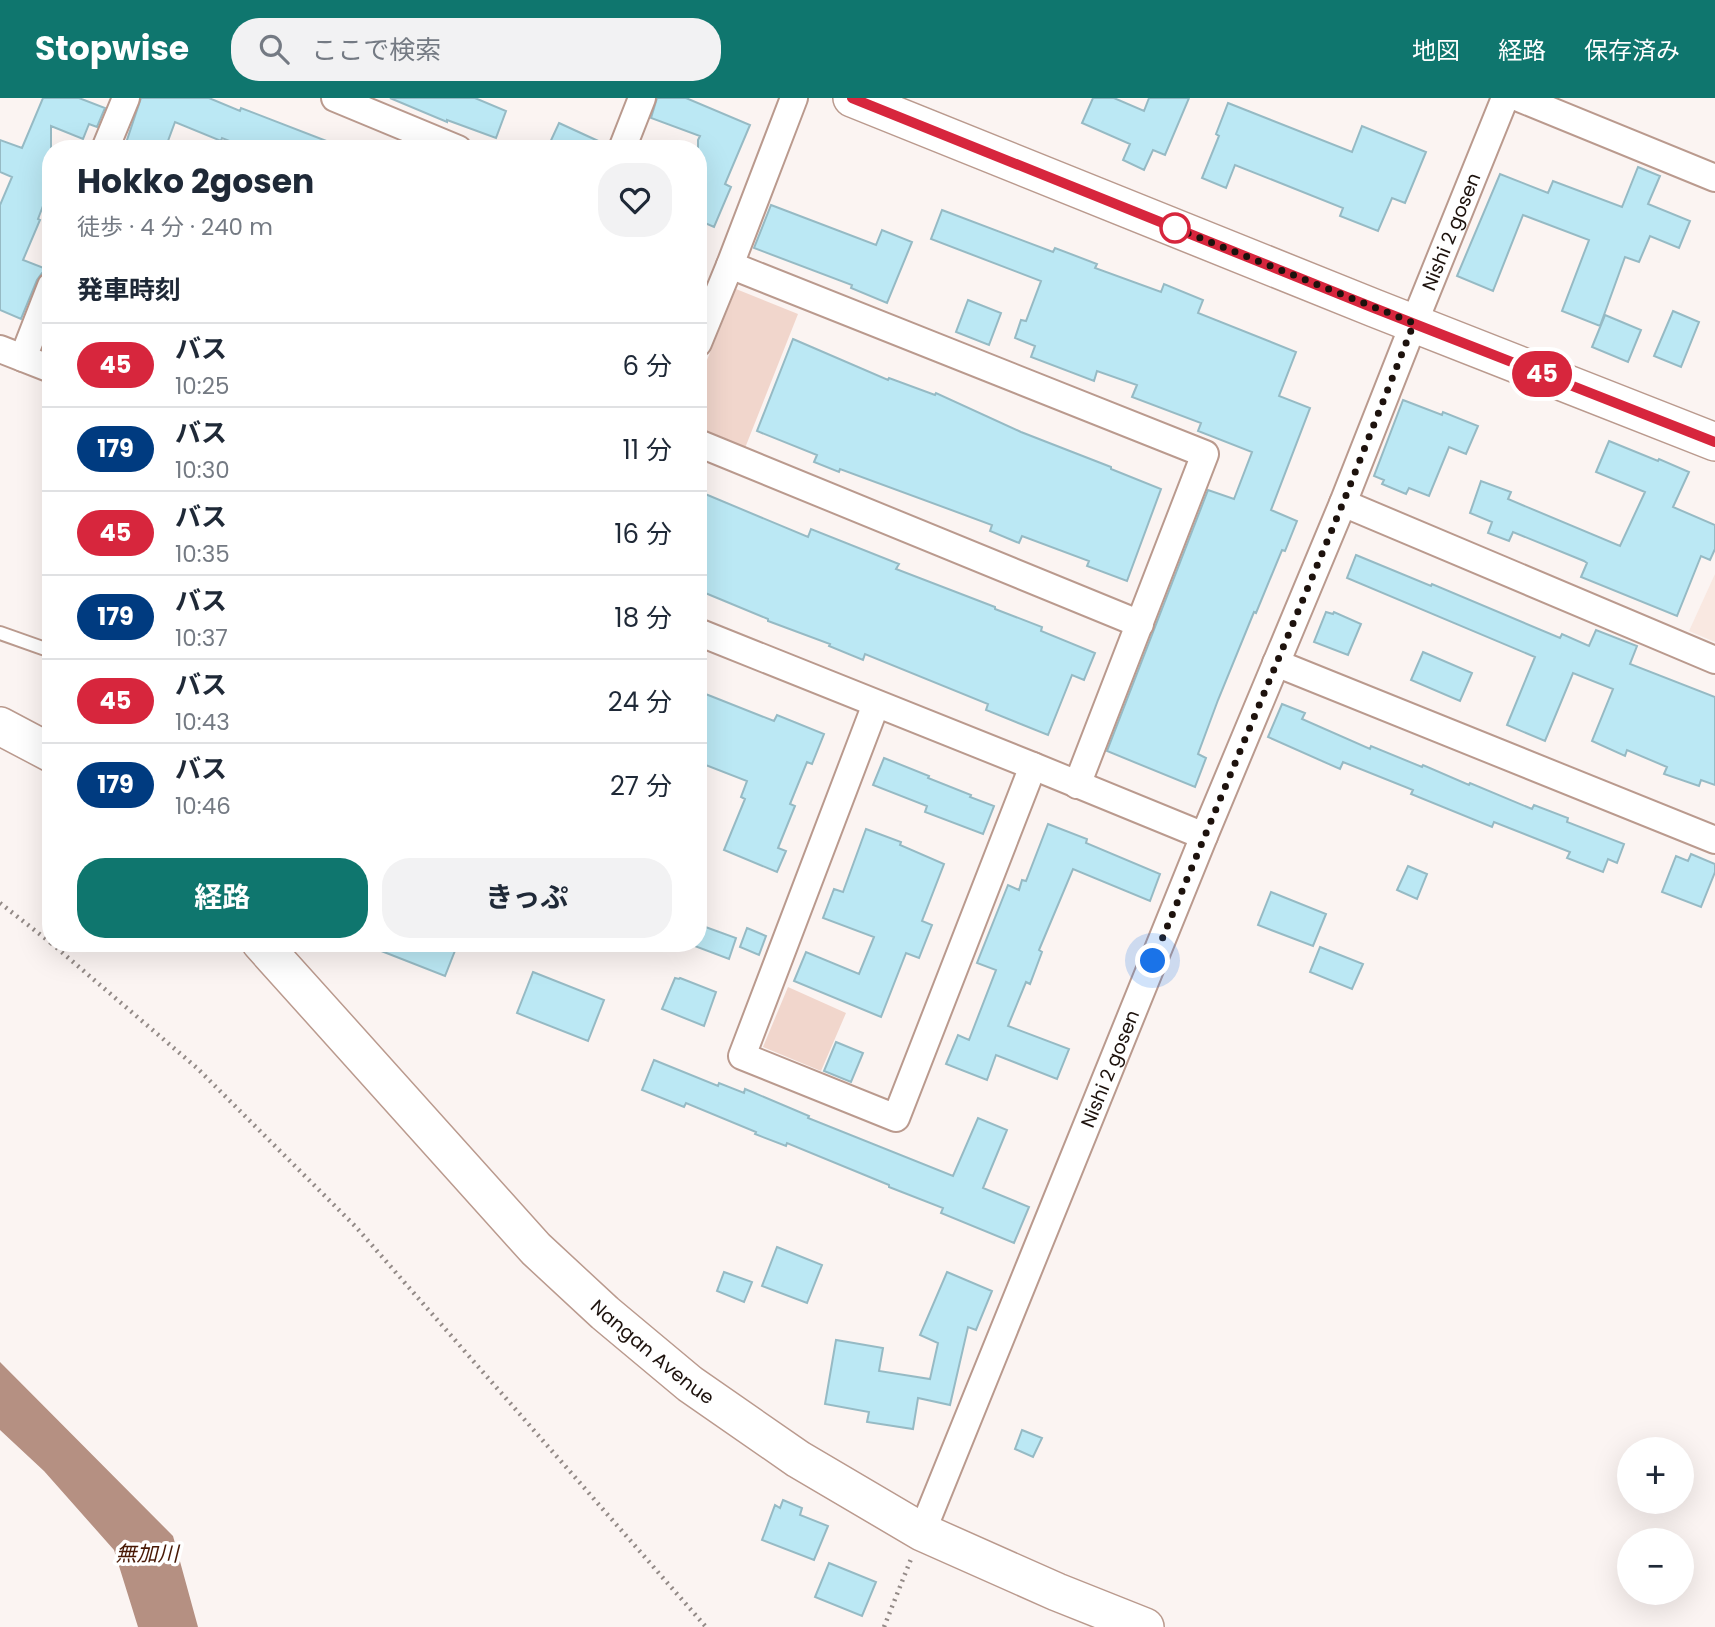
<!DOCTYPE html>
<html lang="ja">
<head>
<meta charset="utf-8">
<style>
	body { margin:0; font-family:Poppins,"Noto Sans JP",sans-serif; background:#f2f2f3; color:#1f2937; height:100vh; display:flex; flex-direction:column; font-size:26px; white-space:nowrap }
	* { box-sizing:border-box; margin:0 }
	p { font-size:23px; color:#747a83 }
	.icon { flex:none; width:38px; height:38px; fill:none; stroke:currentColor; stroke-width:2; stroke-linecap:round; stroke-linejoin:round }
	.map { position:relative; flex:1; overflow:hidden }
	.side { position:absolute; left:42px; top:42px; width:665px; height:812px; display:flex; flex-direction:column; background:#fff; border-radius:28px; box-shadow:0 7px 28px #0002 }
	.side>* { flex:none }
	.badge { padding:0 14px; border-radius:23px; font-size:24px; line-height:46px }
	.buttons { position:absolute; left:1617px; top:1339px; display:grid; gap:14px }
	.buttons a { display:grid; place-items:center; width:77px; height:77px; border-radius:50%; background:#fff; box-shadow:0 7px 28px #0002; font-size:35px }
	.you { position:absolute; width:35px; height:35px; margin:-18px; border:5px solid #fff; border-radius:50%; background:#1a73e8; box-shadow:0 0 0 10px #1a73e833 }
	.map>.badge { position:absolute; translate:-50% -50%; box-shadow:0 0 0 4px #fff }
	h2 { padding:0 35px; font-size:26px; line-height:63px }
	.round { display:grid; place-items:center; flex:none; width:74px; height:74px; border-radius:28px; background:#f2f2f3 }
	.overview { display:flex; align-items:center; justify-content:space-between; height:119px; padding:0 35px }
	h1 { font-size:33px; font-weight:700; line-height:52px }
	.cta { display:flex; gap:14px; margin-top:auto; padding:14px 35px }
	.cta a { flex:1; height:80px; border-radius:28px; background:#0f766e; color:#fff; font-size:28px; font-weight:700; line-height:80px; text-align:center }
	.cta a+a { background:#f2f2f3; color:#1f2937 }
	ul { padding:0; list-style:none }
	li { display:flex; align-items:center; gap:21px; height:84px; padding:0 35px; border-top:2px solid #e0e1e3 }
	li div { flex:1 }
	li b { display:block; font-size:26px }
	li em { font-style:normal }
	li .badge { min-width:77px; font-weight:700; text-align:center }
	header { display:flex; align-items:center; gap:42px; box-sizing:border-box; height:98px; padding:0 35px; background:#0f766e; color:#fff }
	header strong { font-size:33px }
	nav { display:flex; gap:38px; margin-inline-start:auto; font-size:24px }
	.search { width:490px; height:63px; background:#f2f2f3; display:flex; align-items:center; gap:18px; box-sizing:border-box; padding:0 24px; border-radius:28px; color:#747a83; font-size:26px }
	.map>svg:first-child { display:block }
	.built { fill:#f9e8e1 }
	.green { fill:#f1d6cc }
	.water { fill:#b59082 }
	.building { fill:#bbe8f4; stroke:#96bac4; stroke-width:2 }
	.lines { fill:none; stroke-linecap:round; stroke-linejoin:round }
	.service-casing { stroke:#ba9a8e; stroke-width:16 }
	.minor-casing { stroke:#ba9a8e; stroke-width:30 }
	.secondary-casing { stroke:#ba9a8e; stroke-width:40 }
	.path { stroke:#938a87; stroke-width:4.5; stroke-dasharray:2 5; stroke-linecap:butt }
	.service { stroke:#fff; stroke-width:12 }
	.minor { stroke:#fff; stroke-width:26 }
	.secondary { stroke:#fff; stroke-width:37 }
	.line-casing { stroke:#fff; stroke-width:16 }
	.line { stroke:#d7263d; stroke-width:10 }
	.walk { stroke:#1d120d; stroke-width:7; stroke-dasharray:0 12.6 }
	.stop-dot { fill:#fff; stroke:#d7263d; stroke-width:3.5 }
	.labels { text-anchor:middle; stroke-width:7; stroke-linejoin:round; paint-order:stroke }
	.street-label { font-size:19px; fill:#1d120d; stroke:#fff }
	.water-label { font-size:21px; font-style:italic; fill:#481804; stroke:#fff }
</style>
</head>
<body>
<header>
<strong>Stopwise</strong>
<div class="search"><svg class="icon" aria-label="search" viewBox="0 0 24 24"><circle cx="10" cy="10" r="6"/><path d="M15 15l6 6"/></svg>ここで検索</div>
<nav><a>地図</a><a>経路</a><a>保存済み</a></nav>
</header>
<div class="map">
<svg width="1715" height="1529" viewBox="0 0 1715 1529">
	<rect width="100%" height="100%" fill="#fbf4f2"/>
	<path class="built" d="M1715,476v68l-26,-11z"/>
	<path class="green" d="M736,191l62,25 -53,134 -47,-20v-46z
		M788,889l58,26 -25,58 -58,-24z"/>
	<path class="water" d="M0,1264l173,174 25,91h-60l-24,-77 -70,-79 -44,-41z"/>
	<path class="building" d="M43,0h36l26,10 -8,19 -8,-3 -6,15 -32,-13v59l-13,34 2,1 -17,40 26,10 -7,3 -5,7 -16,39 -21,-9v-105l12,-28 -12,-5v-32l22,8z
		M141,0h68l31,13 1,-3 101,39v2h-92l-28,-11 -1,3 -46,-19 -10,27h-41z
		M390,0h85l31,13 -10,27 -49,-18v2z
		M657,0h29l64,27 -25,59 6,3 -17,40 -16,-7v-80l2,-4 -49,-18z
		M1093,0h21l30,13 5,-13h40l-24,57 -12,-5 -9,20 -21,-10 7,-16 -48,-21z
		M1228,5l124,49 10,-26 64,26 -21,51 -13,-5 -14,33 -38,-15 3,-8 -108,-43 -9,23 -24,-10 17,-42 -3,-2z
		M559,25l48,22v4h-60z
		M1638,69l22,9 -12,28 42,17 -11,27 -29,-12 -11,26 -14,-5 -25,69 -38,-15 27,-71 -66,-25 -30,76 -36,-15 43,-102 48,19 5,-12 69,26z
		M771,107l105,40 6,-15 30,12 -25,61 -36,-15 1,-3 -98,-37z
		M942,112l111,42 2,-4 42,16 -2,4 66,24 3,-8 39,16 -5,13 98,39 -17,44 31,12 -39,102 26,11 -12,30 -3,-1 -26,63 -2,-1 -36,88 -20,54 8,4 -11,29 -88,-36 101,-261 26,9 18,-47 -54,-21 3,-8 -69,-26 5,-12 -40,-14 -3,10 -63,-24 4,-11 -20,-8 6,-18 5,1 15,-40 -110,-42z
		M968,202l33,13 -12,32 -33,-13z
		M1673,213l26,11 -18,45 -27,-11z
		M1605,217l36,15 -13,32 -36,-15z
		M793,241l95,41 1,-2 46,17 1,-2 85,39 90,35v2l50,20 -34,92 -40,-15 2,-5 -67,-25 -3,7 -29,-12 2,-6 -152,-56 -1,3 -25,-10 3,-7 -60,-24z
		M1403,302l39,15 1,-3 35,14 -12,28 -17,-7 -20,49 -20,-8 -3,6 -24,-10 2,-4 -10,-4z
		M1609,343l49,20 1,-2 30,13 -16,35 42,18v24l-5,11 -9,-4 -24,60 -96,-39 6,-14 -3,-2 -71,-29 -4,9 -21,-8 4,-11 -22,-9 11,-32 30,11 -3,7 112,47 25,-54 -49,-20z
		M698,393l110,46 3,-8 88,35 -3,5 99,38v2l47,18 -1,4 54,22 -11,27 -12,-5 -24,60 -62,-25 2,-6 -123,-50 -2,6 -34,-14 1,-2 -62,-23v-2l-70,-29z
		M1356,457l75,31 1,-2 128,54 2,-4 27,12 7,-16 41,16 -7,18 85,33v88l-14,-5 -2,6 -35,-12 3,-7 -40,-17 -2,6 -33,-15 21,-52 -40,-16 -28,68 -38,-16 28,-68 -188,-79z
		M1326,514l7,2 1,-2 27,12 -13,31 -34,-13z
		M1423,554l49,21 -12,28 -49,-21z
		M698,593l76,30 3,-6 47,19 -12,30 -5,-2 -17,42 5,2 -17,42 8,3 -9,21 -53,-22 21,-51 -4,-2 6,-16 -49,-19z
		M1282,606l23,9 -3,6 68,30 1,-3 51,21 1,-2 46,20 1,-2 62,26 2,-4 34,13 -1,4 57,22 -7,19 -9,-4 -5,13 -36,-14 3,-6 -76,-30 -2,5 -81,-33 2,-4 -70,-28 -3,7 -72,-32z
		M884,660l45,18 -1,2 43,17 -1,2 24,9 -11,28 -58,-22 2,-6 -54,-21z
		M1048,726l39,15 -1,4 74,31 -10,27 -77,-32 -34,81 3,2 -12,32 -4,-2 -18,44 61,23 -12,30 -61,-24 -9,25 -41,-16 12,-29 11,5 27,-70 -19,-7 31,-78 11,5 3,-10 4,1z
		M866,731l35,13 -1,3 44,19 -22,57 10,4 -13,33 -13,-5 -25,64 -87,-36 12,-29 53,22 15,-37 -51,-19 11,-29 9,3z
		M1691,756l24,10v8l-14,35 -39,-15 14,-36 12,5z
		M1408,768l19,8 -10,25 -20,-9z
		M1271,794l55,22 -13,32 -55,-21z
		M700,827l36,13 -7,21 -37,-14 1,-2h5v-13z
		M747,830l19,8 -7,19 -19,-8z
		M366,845h92l-13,33 -79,-31z
		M1320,849l43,17 -11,25 -42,-17z
		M533,874l71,28 -16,41 -71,-28z
		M675,880l4,1 1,-1 36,14 -12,34 -42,-17z
		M836,944l27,11 -12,29 -27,-11z
		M654,962l64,26 1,-3 25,10 1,-4 64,27 -1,2 145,58 25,-58 29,12 -24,58 46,19 -15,36 -73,-30 2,-5 -54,-21v-2l-102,-42 -1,3 -31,-12 1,-2 -70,-29 -2,4 -42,-17z
		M777,1149l45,18 -15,38 -45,-17z
		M724,1174l28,10 -8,20 -27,-11z
		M947,1174l45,19 -16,39 -8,-3 -18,78 -32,-7 -5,31 -46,-7 2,-10 -44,-8 11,-64 47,8 -4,23 51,8 8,-36 -18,-8z
		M1022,1332l20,8 -9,19 -18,-8z
		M783,1402l19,8 -2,7 28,11 -14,34 -52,-20 13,-35 5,3z
		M829,1465l47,19 -14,34 -47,-19z"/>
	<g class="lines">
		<g class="service-casing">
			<path id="service" d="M0,535l51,18"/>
		</g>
		<g class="minor-casing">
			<g id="minor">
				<path d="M335,0l123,51"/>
				<path d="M1519,0l196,80"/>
				<path d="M105,51l21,-51"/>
				<path d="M622,51l20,-51"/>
				<path d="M730,167l475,189 -128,331"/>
				<path d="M698,245l32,-78 64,-167"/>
				<path d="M0,251l51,20"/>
				<path d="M23,260l28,-72"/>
				<path d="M698,345l442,181"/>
				<path d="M1343,405l372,157"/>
				<path d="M698,534l335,134 171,70"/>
				<path d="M1276,565l439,177"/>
				<path d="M876,606l-134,352 154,62 137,-352"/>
				<path id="s1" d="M922,1434l282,-696 139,-333 71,-180 91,-225"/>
			</g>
		</g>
		<g class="secondary-casing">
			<g id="secondary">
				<path d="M852,0l522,210 341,134"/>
				<path d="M0,628l51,27"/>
				<path id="s2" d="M261,845l275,306 69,64 85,71 108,75 124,73 135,60 88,35"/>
			</g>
		</g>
		<path class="path" d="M0,805l51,40
			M51,845l146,125 159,159 350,400
			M884,1529l27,-68"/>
		<use href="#service" class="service"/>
		<use href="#minor" class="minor"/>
		<use href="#secondary" class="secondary"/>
	</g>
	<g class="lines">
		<g class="line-casing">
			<path id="line" d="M852,0l522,210 341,134"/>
		</g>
		<use href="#line" class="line"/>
		<path class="walk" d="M1153,863l190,-458 71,-180 -239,-95"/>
	</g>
	<circle class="stop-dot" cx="1175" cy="130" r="14"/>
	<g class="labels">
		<g class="street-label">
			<text dy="7" stroke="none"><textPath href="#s1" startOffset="1404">Nishi 2 gosen</textPath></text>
			<text dy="7" stroke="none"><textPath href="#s1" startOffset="500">Nishi 2 gosen</textPath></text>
			<text dy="7" stroke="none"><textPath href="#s2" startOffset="567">Nangan Avenue</textPath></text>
		</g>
		<g class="water-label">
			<text x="147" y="1463">無加川</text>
		</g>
	</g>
</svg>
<div class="buttons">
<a>+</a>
<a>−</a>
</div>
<div class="you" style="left:1153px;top:863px"></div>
<b class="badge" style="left:1542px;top:276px;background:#d7263d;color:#fff">45</b>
<section class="side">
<div class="overview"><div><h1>Hokko 2gosen</h1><p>徒歩 · 4 分 · 240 m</p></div><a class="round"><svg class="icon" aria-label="heart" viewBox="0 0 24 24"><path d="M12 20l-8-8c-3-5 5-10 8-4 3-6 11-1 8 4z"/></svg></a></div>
<h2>発車時刻</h2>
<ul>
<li><span class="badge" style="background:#d7263d;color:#fff">45</span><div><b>バス</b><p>10:25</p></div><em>6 分</em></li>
<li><span class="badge" style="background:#003b80;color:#fff">179</span><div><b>バス</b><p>10:30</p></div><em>11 分</em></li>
<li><span class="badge" style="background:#d7263d;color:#fff">45</span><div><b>バス</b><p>10:35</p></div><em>16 分</em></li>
<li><span class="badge" style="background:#003b80;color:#fff">179</span><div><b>バス</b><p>10:37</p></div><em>18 分</em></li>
<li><span class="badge" style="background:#d7263d;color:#fff">45</span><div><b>バス</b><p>10:43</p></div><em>24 分</em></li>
<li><span class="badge" style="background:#003b80;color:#fff">179</span><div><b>バス</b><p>10:46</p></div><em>27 分</em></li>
</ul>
<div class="cta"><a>経路</a><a>きっぷ</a></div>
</section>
</div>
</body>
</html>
